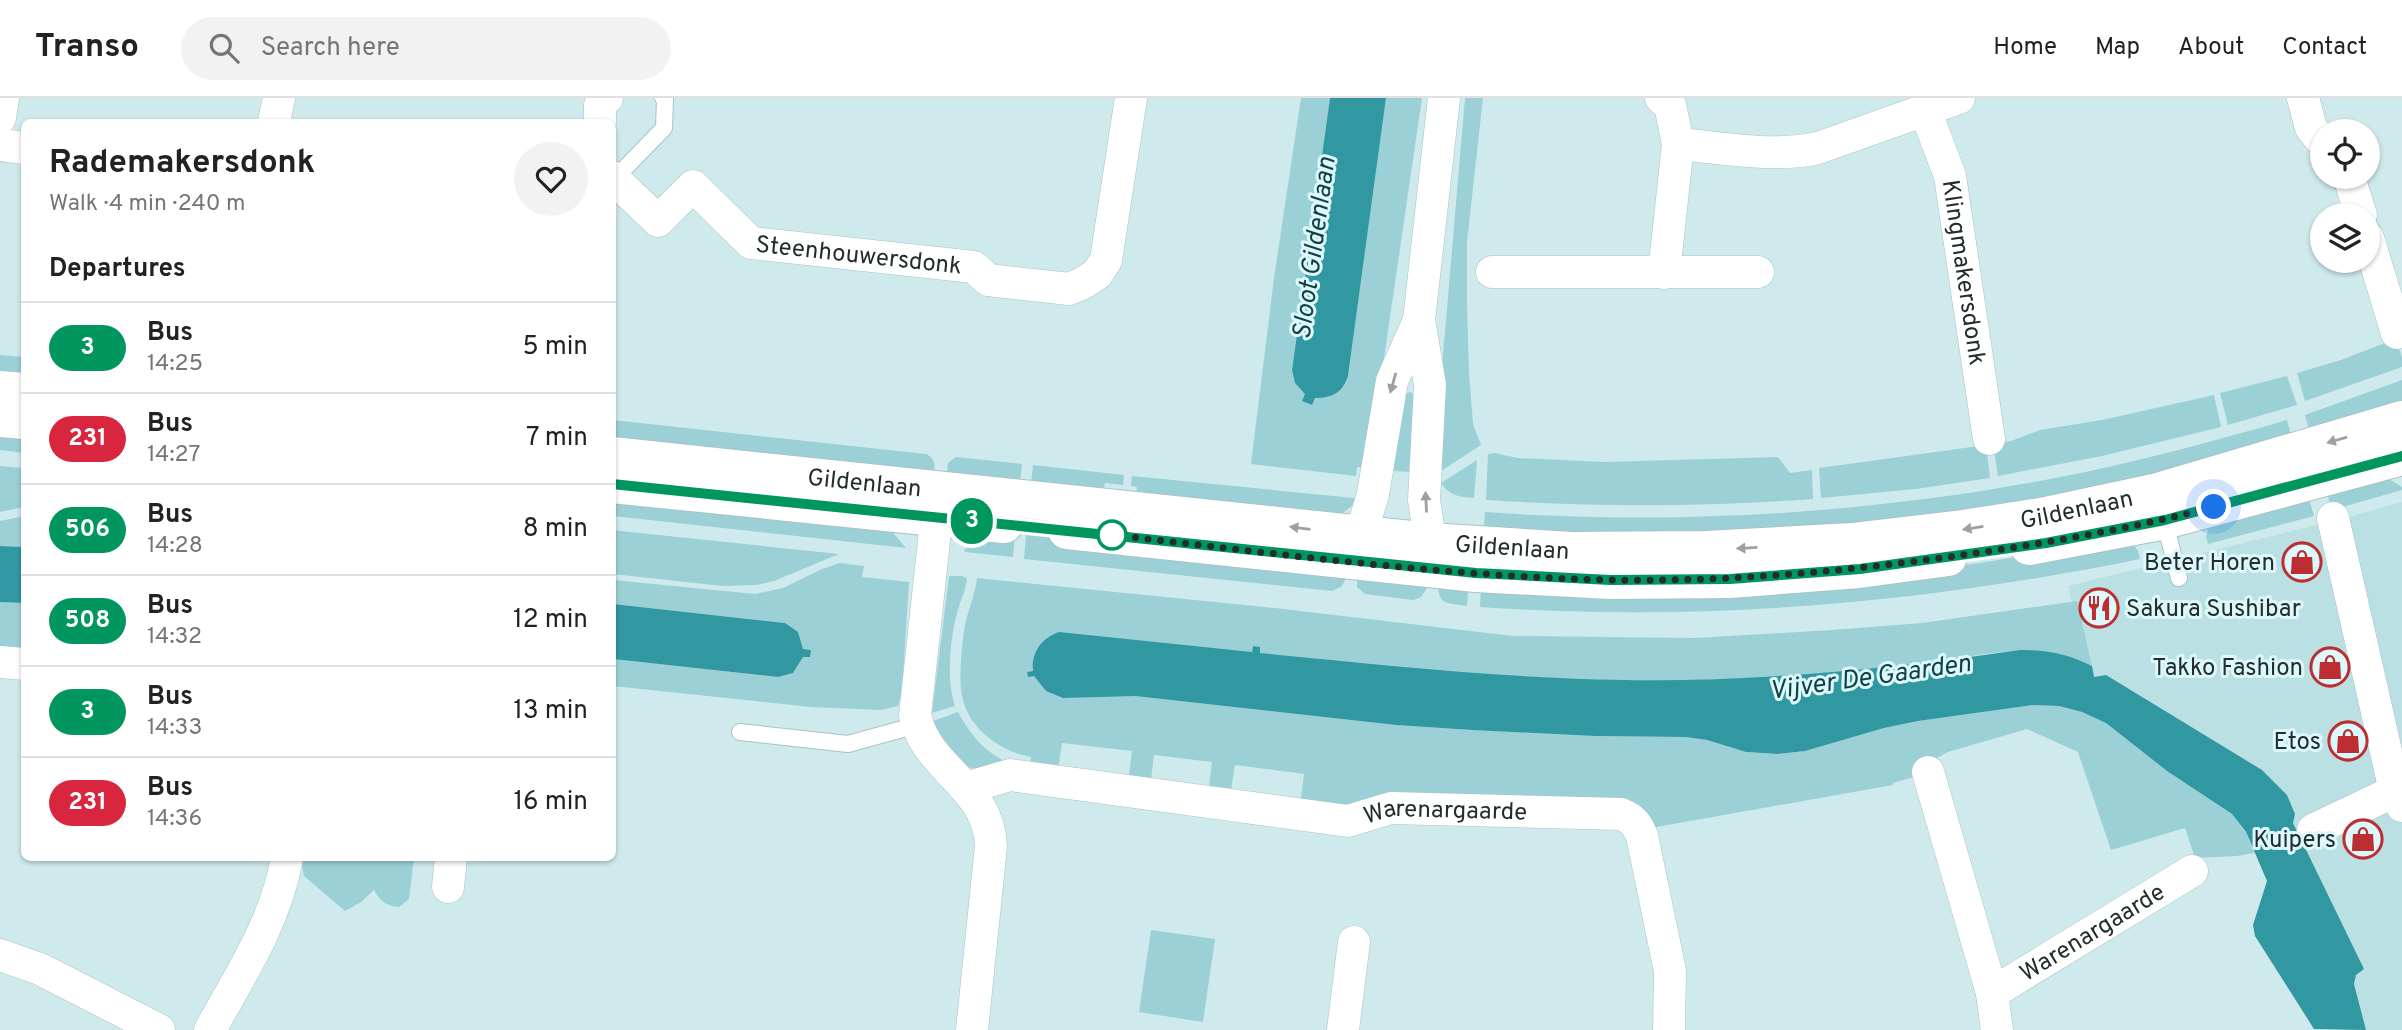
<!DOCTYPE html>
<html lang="en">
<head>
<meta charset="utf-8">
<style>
	body { margin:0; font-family:Overpass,sans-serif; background:#f2f2f2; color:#222; height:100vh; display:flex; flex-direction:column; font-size:26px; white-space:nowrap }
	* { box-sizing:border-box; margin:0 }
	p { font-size:23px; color:#767676 }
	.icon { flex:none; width:38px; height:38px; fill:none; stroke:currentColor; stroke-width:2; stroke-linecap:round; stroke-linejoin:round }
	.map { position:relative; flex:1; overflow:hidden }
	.panel { position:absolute; left:21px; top:21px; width:595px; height:742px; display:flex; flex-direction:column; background:#fff; border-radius:10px; box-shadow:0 2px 5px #0004 }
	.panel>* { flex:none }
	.badge { padding:0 14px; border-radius:23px; font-size:24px; line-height:46px }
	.buttons { position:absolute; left:2310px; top:21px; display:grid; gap:14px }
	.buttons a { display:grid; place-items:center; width:70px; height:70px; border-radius:50%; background:#fff; box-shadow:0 2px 5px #0004; font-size:35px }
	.you { position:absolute; width:35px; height:35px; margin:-18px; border:5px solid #fff; border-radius:50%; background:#1a73e8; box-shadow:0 0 0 10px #1a73e833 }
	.map>.badge { position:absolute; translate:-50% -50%; box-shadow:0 0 0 4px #fff }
	h2 { padding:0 28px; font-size:26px; line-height:63px }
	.round { display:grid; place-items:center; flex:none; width:74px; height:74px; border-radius:37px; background:#f2f2f2 }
	.overview { display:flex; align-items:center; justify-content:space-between; height:119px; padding:0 28px }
	h1 { font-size:33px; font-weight:700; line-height:52px }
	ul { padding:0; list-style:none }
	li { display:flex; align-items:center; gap:21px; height:91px; padding:0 28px; border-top:2px solid #e0e0e0 }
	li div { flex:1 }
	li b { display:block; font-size:26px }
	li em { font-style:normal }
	li .badge { min-width:77px; font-weight:700; text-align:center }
	header { display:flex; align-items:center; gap:42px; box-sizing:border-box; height:98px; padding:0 35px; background:#fff; border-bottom:2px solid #e0e0e0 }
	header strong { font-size:33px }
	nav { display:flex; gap:38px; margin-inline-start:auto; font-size:24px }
	.search { width:490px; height:63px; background:#f2f2f2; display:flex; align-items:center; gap:18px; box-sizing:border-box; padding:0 24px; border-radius:38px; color:#767676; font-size:26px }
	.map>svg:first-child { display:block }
	.built { fill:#bbe0e4 }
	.green { fill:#9bd1d6 }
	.water { fill:#3198a2 }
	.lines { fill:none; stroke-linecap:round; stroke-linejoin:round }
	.lane-casing { stroke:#a8c3c6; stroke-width:18 }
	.street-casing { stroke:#a8c3c6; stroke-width:33 }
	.secondary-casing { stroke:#a8c3c6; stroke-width:40 }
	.lane { stroke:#fff; stroke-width:16 }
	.street { stroke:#fff; stroke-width:32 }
	.secondary { stroke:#fff; stroke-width:38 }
	.oneway { fill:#9ca0a1 }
	.line-casing { stroke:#fff; stroke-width:16 }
	.line { stroke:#00965e; stroke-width:10 }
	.walk { stroke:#232d2e; stroke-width:7; stroke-dasharray:0 12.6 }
	.stop-dot { fill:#fff; stroke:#00965e; stroke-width:3.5 }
	.labels { text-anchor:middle; stroke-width:6; stroke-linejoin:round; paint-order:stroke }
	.street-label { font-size:24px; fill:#232d2e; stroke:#dcf8fb }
	.poi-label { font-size:24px; fill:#232d2e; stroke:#dcf8fb; text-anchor:end }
	.water-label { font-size:26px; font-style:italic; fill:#113f43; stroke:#dcf8fb }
</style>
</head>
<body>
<header>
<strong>Transo</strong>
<div class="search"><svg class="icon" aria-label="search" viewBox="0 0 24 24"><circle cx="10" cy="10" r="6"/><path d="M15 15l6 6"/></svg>Search here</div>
<nav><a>Home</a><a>Map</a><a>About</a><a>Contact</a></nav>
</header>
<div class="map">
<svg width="2402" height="932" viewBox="0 0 2402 932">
	<rect width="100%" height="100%" fill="#cfeaed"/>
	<path class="built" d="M2402,404v528h-54l-82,-225 -176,-121 -22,-98 281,-69z"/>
	<path class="green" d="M1301,0h29l-38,272c3,31 46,38 56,6l38,-278h36l-54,370 -11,-1 -1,9 -105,-12 23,-186z
		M1465,0h18l-16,144v64l2,66 4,52 8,21 -43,28 4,-106z
		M2395,241l7,18v10l-97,34 -8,-28 44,-13z
		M0,257l24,2v29l-24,-3z
		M2287,278l10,29 -69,20 -8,-32z
		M2402,282v31l-90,29 -7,-25z
		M1410,294l5,3 -4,77 -18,-1 -2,-2 14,-75z
		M2214,297l7,32 -119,29 -104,20 -5,-32 18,-3 29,-11 62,-10z
		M613,322l313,34c12,5 8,17 7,29l-320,-35z
		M2287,322l7,26 -379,82 -432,11 2,-27c199,14 401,1 596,-39 69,-15 138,-33 206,-53z
		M0,329l24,3v23l-24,-3z
		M1986,347l4,33 -74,11 -95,9 -2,-30z
		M1495,355l22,5 88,4 173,-5 12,16 22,-3 1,29c-109,8 -218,8 -327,1l2,-46z
		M956,359l66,7 -3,28 -73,-8 2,-21z
		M1477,362l-3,38c-14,-1 -24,-2 -33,-15z
		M1033,367l91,10 -1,10 -18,-2 -2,9 -73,1z
		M0,368l24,2v39l-24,5z
		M2381,376l21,13v3l-70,20 -7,-23z
		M1132,378l222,22 3,4 -21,16 -201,-14 2,-17 -6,-1z
		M613,392l276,38 17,20 -293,-32z
		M2307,394l7,24 -106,28 -2,-7 5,-17z
		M24,418v31l-24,-1v-25z
		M613,432l17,2 209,22 -65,27 -18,4 -34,1 -109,-12z
		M1015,436l-2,23 -48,-5 -1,-2 17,-12z
		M1026,437l321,34 -1,10 -5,8 -9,4 -308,-32z
		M2129,440l9,13 2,8c-220,45 -437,63 -660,48l1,-25 388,-6 111,-13z
		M840,465l24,3 -2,11 47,5 -7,111 -4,13 -17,4 -70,-3 -198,-21v-27l165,18 15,-4 10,-17 8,-6 -8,-1 -18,-26 -172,-19v-24l142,14 28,-6 39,-19z
		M1357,472l70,7v11l-6,9 -7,3 -49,-6 -8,-7z
		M949,478h13l5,2c-1,12 -6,21 -9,32 -8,26 -12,71 -3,96l-23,7z
		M977,480l298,30 238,28 182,2 137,-8 90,-7 155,-22 15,65c-55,-29 -119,-8 -177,-1 -145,18 -293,19 -439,9 -73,-4 -145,-14 -217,-21v-6l-6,-1 -1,6 -199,-17c-14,8 -21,19 -20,36l-6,2 1,4 6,-2 48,21h53l261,29 76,5 123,6 91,1 21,3 39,12 32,2 27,-3 79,-23 34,-7 115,-16 26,1 23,6 24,11 61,48 65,43 14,19 8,20 -17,3 -42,2 -10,-30 -74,22 -33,-98 -51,-23 -79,23 -32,17 2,7 -25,7v2l-242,43 -304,-15 -47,-7 4,-32 -69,-9 -5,32 -22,-3 4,-32 -58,-7 -3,25 -23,3 4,-32 -70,-8 -4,27 -28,-3 1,-10c-33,-6 -66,-31 -70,-67 -2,-19 1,-41 3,-60 3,-18 11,-34 13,-52z
		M1439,480l30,2 -2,26c-23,-3 -31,-2 -28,-28z
		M0,504l24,1v50l-24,-2z
		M958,614c13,24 28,42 54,52 -12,1 -26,5 -38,4 -24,-1 -35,-28 -41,-47z
		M304,760h110l-5,41 -10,8c-13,-1 -19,-6 -25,-17l-13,12 -16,9 -41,-35 -2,-10z
		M1151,832l64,9 -12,83 -64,-10z"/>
	<path class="water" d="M1330,0h56l-38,278c-5,17 -17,22 -33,22l-3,7 -10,-4 3,-7 -10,-11 -3,-13z
		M0,448l24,1v56l-24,-1z
		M613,506l172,19 13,9 5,17 8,1 -1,7h-7l-10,16 -15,4 -165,-18z
		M1059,534l193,20 1,-6 7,1v6c121,12 242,25 364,27 133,2 265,-11 396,-30 26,0 49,4 72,16l2,11 12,-2 156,95 25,25 8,19 -2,9 71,146 -8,6 -2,9 12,46 -52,-1 -59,-93 -2,-11 14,-44 -21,-49 -14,-18 -65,-43 -61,-48 -24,-11 -23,-6 -26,-1 -115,16 -34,7 -79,23 -27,3 -32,-2 -39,-12 -21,-3 -91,-1 -123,-6 -76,-5 -261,-29 -72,2 -17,-7 -12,-15 -6,1 -1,-5 6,-1c-2,-19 9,-33 26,-39z"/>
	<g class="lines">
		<g class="lane-casing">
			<path id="lane" d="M626,69l38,-39 1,-28 -2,-2
				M2164,421l15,59
				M740,634l108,12 69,-19"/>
		</g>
		<g class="street-casing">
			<g id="street">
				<path d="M1661,0l9,7 8,39c47,4 94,14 140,4l141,-50"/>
				<path d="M2303,0l8,30 11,13"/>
				<path id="s1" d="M1925,12l25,66 39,263"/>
				<path d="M0,20l3,-20"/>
				<path d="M274,24l5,-24"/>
				<path d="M600,24v-17l7,-7"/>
				<path d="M0,47l24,3"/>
				<path id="s2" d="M612,79l46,44 35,-35 58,57 223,24 14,13 81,9 14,-6 14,-9 9,-14 25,-162"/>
				<path d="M2349,79l12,38"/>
				<path d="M2368,140l29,95"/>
				<path d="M1492,174h266"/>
				<path d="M1664,175l14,-129"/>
				<path d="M939,397l-24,220c11,55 74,70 76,131l-19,184"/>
				<path d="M2333,420l62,273"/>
				<path d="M1354,459l19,-63 19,-113 27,-61"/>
				<path d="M1434,467l-10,-65 6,-115 -11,-65 25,-222"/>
				<path d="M0,564l24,2"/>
				<path d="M1928,674l64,221 5,37"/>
				<path id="s3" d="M966,690l44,-13 338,46 43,-13 230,6c12,5 16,10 21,22l28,135 -1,59"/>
				<path d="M2313,732l82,-39 7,15"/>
				<path d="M448,789l3,-29"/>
				<path d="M0,857l40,14 119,61"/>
				<path id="s4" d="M1992,895l200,-122"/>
				<path d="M210,932c31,-56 66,-109 77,-172"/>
				<path d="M1343,932l11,-88"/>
			</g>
		</g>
		<g class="secondary-casing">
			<g id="secondary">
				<path d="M0,292l24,2"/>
				<path d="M0,320l24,2"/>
				<path id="s5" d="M612,358l818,86 141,9 135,-1 146,-8 111,-13 78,-12 117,-25 244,-72"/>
				<path d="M612,386l392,40"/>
				<path d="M1067,432l409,43 134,7 120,-1 129,-10 89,-12"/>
				<path d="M2029,448l136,-26 237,-64"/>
			</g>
		</g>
		<use href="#lane" class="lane"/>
		<use href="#street" class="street"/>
		<use href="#secondary" class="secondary"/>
	</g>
	<defs><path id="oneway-solid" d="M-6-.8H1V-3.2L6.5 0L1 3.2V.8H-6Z" transform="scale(1.75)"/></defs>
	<g class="oneway">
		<use href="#oneway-solid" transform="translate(1393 285) rotate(106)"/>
		<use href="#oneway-solid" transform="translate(2337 342) rotate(164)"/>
		<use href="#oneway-solid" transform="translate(1426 404) rotate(-93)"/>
		<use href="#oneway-solid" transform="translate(1300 430) rotate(-173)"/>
		<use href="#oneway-solid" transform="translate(1973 430) rotate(171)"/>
		<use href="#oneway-solid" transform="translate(1747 450) rotate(177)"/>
	</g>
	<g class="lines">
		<g class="line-casing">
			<path id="line" d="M612,386l864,89 134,7 120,-1 130,-10 186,-26 119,-23 237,-64"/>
		</g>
		<use href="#line" class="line"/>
		<path class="walk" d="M1112,437l-7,-1c167,19 335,42 503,46 116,2 232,-8 347,-24 87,-12 174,-27 259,-49"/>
	</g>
	<defs>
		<g id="shop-ring" transform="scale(2.0125)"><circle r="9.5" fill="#dcf8fb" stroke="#bd2e32" stroke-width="1.5"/><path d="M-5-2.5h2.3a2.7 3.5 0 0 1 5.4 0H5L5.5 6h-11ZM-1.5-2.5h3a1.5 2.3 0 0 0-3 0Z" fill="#bd2e32"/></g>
		<g id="restaurant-ring" transform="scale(2.0125)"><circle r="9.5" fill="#dcf8fb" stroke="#bd2e32" stroke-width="1.5"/><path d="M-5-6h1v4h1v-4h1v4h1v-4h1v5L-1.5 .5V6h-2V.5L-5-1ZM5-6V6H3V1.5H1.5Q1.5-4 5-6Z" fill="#bd2e32"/></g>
	</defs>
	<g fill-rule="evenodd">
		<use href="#shop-ring" x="2302" y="464"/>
		<use href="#restaurant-ring" x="2099" y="510"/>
		<use href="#shop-ring" x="2330" y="569"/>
		<use href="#shop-ring" x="2348" y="643"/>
		<use href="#shop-ring" x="2363" y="741"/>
	</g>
	<circle class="stop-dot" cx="1112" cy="437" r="14"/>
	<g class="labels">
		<g class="street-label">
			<text dy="8" stroke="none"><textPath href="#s2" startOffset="303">Steenhouwersdonk</textPath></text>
			<text dy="8" stroke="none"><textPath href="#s1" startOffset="168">Klingmakersdonk</textPath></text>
			<text dy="8" stroke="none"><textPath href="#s5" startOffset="254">Gildenlaan</textPath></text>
			<text dy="8" stroke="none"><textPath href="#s5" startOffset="1472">Gildenlaan</textPath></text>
			<text dy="8" stroke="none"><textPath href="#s5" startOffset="905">Gildenlaan</textPath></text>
			<text dy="8" stroke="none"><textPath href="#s3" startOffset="486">Warenargaarde</textPath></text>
			<text dy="8" stroke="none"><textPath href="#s4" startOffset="117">Warenargaarde</textPath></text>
		</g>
		<g class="poi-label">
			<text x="2275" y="472">Beter Horen</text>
			<text x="2126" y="518" text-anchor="start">Sakura Sushibar</text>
			<text x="2303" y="577">Takko Fashion</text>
			<text x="2321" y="651">Etos</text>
			<text x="2336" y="749">Kuipers</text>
		</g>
		<g class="water-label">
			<text transform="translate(1313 150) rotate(-82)" y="9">Sloot Gildenlaan</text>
			<text transform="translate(1870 578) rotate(-8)" y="9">Vijver De Gaarden</text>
		</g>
	</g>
</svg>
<div class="buttons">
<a><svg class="icon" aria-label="locate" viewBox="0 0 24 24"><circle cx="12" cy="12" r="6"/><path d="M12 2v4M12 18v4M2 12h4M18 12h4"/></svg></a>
<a><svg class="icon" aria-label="layers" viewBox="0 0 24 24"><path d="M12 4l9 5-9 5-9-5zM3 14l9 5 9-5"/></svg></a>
</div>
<div class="you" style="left:2214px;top:409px"></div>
<b class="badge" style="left:972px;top:423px;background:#00965e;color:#fff">3</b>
<section class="panel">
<div class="overview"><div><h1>Rademakersdonk</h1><p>Walk · 4 min · 240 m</p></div><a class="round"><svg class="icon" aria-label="heart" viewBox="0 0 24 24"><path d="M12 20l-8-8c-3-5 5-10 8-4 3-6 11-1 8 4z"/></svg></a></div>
<h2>Departures</h2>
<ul>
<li><span class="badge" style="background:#00965e;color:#fff">3</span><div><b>Bus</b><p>14:25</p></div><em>5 min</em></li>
<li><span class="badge" style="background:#d7263d;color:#fff">231</span><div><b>Bus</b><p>14:27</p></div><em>7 min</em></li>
<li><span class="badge" style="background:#00965e;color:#fff">506</span><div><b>Bus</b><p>14:28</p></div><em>8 min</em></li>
<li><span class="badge" style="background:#00965e;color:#fff">508</span><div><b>Bus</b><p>14:32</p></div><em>12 min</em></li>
<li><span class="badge" style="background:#00965e;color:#fff">3</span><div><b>Bus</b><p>14:33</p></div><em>13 min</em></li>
<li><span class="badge" style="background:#d7263d;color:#fff">231</span><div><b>Bus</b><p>14:36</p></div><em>16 min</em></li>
</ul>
</section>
</div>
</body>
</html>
